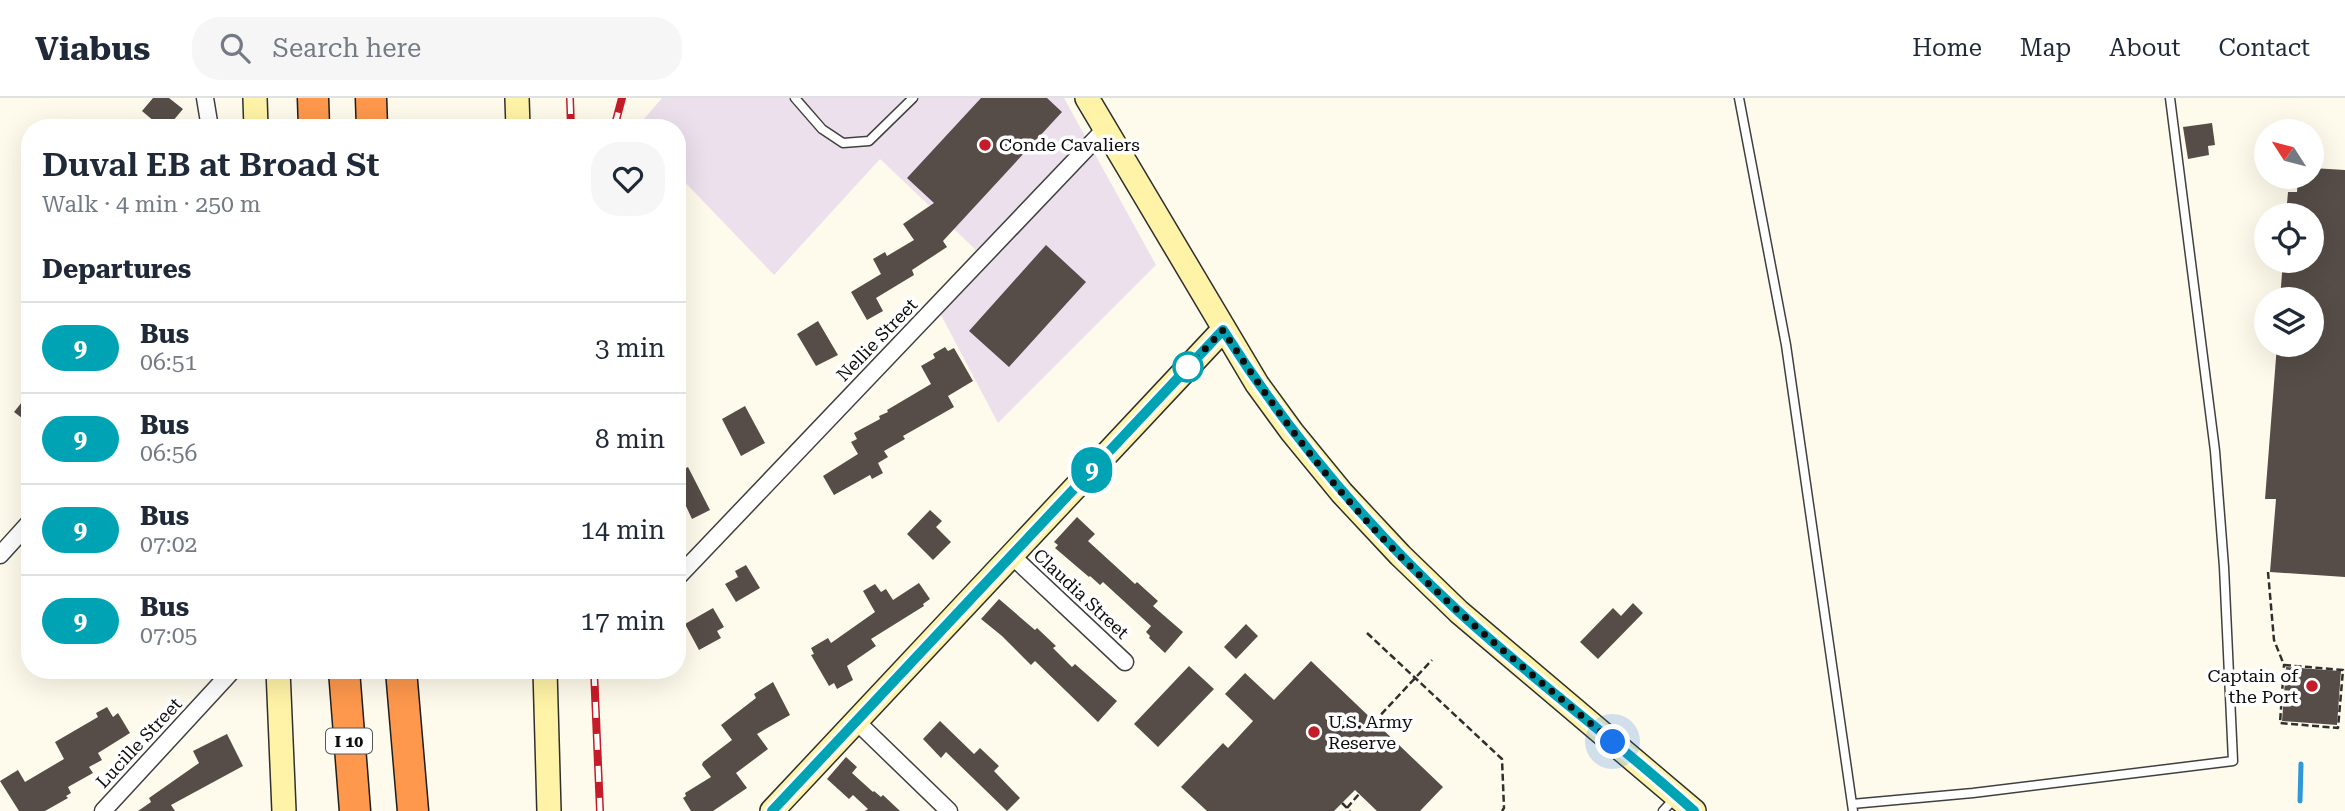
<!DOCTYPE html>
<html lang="en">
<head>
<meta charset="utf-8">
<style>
	body { margin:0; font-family:"Roboto Serif",serif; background:#f6f6f7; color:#1f2937; height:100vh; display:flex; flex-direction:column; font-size:26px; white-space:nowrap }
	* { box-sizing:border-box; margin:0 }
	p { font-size:23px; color:#747a83 }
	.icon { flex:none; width:38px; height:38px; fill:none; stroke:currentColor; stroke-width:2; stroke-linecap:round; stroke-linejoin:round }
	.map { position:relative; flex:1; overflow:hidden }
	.side { position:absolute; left:21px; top:21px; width:665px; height:560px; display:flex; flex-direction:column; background:#fff; border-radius:28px; box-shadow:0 7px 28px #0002 }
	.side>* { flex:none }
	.badge { padding:0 14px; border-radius:23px; font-size:24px; line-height:46px }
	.needle { width:46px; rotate:306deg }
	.tools { position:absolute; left:2254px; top:21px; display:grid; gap:14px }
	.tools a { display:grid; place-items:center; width:70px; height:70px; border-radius:50%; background:#fff; box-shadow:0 7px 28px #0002; font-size:35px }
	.you { position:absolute; width:35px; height:35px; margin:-18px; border:5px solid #fff; border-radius:50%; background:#1a73e8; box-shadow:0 0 0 10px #1a73e833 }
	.map>.badge { position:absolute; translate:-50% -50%; box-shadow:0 0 0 4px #fff }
	h2 { padding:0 21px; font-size:26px; line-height:63px }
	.round { display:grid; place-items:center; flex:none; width:74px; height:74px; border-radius:28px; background:#f6f6f7 }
	.summary { display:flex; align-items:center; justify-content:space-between; height:119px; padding:0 21px }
	h1 { font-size:33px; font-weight:600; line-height:52px }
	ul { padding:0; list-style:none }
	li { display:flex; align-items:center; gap:21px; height:91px; padding:0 21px; border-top:2px solid #e0e1e3 }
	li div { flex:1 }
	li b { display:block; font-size:26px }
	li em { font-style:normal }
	li .badge { min-width:77px; font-weight:700; text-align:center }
	header { display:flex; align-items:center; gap:42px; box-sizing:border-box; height:98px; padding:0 35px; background:#fff; border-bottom:2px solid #e0e1e3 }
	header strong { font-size:33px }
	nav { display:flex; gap:38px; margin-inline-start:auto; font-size:24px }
	.search { width:490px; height:63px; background:#f6f6f7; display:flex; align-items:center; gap:18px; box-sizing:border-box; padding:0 24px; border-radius:28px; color:#747a83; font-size:26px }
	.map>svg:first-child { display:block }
	.industrial { fill:#ebe0ec }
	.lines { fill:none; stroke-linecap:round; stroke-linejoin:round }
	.stream { stroke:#3098d6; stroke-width:5 }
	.building { fill:#564d48 }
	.lane-casing { stroke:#404040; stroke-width:11 }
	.street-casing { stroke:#404040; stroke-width:19 }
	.secondary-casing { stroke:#2f2f2f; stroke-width:26 }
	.highway-casing { stroke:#1e1e1e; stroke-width:33 }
	.path { stroke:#2f2f2f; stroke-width:2.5; stroke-dasharray:7 3.5; stroke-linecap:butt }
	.lane { stroke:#fff; stroke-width:8 }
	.street { stroke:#fff; stroke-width:16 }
	.secondary { stroke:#fff3a7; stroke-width:23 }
	.highway { stroke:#fd984c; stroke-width:30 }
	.rail-casing { stroke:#c51c29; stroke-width:8 }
	.rail { stroke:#fff; stroke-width:5; stroke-dasharray:16; stroke-linecap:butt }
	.line-casing { stroke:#fff; stroke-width:16 }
	.line { stroke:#00a3b4; stroke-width:10 }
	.walk { stroke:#0d0d0d; stroke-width:7; stroke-dasharray:0 12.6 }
	.poi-dot { fill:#c51c29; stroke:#fff; stroke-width:2.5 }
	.stop-dot { fill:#fff; stroke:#00a3b4; stroke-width:3.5 }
	.labels { text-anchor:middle; stroke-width:7; stroke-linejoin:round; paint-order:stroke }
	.shield { fill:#fff; stroke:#565656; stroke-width:2 }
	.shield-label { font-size:16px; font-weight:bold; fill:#0d0d0d }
	.poi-label { font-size:18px; fill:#0d0d0d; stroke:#fff; text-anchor:start }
	.street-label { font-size:18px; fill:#0d0d0d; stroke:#fff }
</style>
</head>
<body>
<header>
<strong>Viabus</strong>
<div class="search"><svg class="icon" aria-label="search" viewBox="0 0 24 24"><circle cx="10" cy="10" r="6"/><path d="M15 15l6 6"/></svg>Search here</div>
<nav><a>Home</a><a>Map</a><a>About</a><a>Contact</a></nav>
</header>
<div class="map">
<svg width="2345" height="713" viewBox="0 0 2345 713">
	<rect width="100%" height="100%" fill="#fffbec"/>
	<path class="industrial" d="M662,0h402l92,167 -158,158 -66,-125 44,-48 -96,-91 -106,116 -97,-101v-46h-41z"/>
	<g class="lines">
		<path class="stream" d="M2300,703l1,-37"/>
	</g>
	<path class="building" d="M153,0h16l14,11 -16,19h-5l-20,-17z
		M981,0h66l15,14 -119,129 4,6 -35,23 2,5 -38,23 7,13 -16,9 -16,-28 30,-18 -8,-15 12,-7 2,4 27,-16 -11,-16 31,-21 -27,-25z
		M2212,25l3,22 -7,1 1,9 -21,4 -5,-32z
		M2312,70l33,2v407l-75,-5 6,-73h-11l12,-154h35v-46h-32l3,-38h29v-46h-26l2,-23h9l1,-15h14z
		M1046,147l40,37 -77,85 -40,-36z
		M818,223l20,34 -22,11 -19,-32z
		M945,249l3,4 6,-3 19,33 -25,15 6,11 -51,29 2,3 -21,12 4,6 -10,6 5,10 -11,6 -2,-4 -36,20 -11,-19 35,-22 -7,-12 6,-3 -3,-6 26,-14 -1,-3 9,-4 -1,-2 44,-26 -10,-18 14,-8 -2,-4z
		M30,294v32l-16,-12z
		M745,308l20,37 -24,13 -19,-37z
		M688,369l22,43 -18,9 -7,-15 -8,4v-35z
		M930,412l12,11 -6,6 15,15 -18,18 -26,-26z
		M1077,419l18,17 -7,7 47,43 2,-2 21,19 -5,5 30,26 -18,21 -16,-15 1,-2 -4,-4 5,-6 -48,-44 -3,3 -10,-9 -1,1 -34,-29 3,-3 -4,-3z
		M746,467l14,23 -24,14 -11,-18 13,-7 -3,-6z
		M919,485l11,16 -7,5 1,2 -53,33 5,7 -29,20 6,14 -16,9 -3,-6 -5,3 -18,-31 3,-1 -3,-6 17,-10 3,5 44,-31 -12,-21 12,-7 6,8 5,-3 7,11z
		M999,501l36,31 2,-2 19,18 -3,2 19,19 3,-3 42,37 -19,21 -63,-61 -4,4 -29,-29 -21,-17z
		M1633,505l10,10 -45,46 -18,-17 33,-34 8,8z
		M713,510l11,19 -7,4 4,7 -22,12 -14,-26z
		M1246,526l12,12 -22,23 -12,-12z
		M1311,563l132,126 -23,24h-43l-22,-21 -21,21h-127l-26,-24 42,-44 5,5 25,-27 -28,-27 20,-21 29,27z
		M1189,568l25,23 -56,58 -24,-23z
		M2286,569l55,4 -4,54 -55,-4z
		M773,584l17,33 -33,19 11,15 -32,24 11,15 -34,23h-22l-8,-13 3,-2 -1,-3 26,-16 -9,-12 1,-3 29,-22 -11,-15 35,-27 -2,-4z
		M107,609l6,10 5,-4 12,20 -32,20 4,7 -13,7 4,6 -25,14 3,6 -5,3 2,2 -23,13h-26l-19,-30 18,-11 7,12 39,-23 -9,-17 43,-25 -2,-4z
		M940,623l34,33 6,-6 19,18 -5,5 26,27 -13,13 -61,-59 -5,6 -18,-19z
		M227,636l16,32 -72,39 4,6h-37l13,-9 -2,-4 50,-35 -6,-12z
		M846,659l11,10 -5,6 21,19 1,-1 7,6 2,-2 17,16h-35l3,-2 -15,-14 -4,4 -22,-20z"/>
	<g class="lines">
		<g class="lane-casing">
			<path id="lane" d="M795,0l27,31 21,14 26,-2 44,-43
				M1739,0l47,247 67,466
				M1852,706l121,-11 260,-32 -9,-194 -9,-116 -45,-353
				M1663,713l12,-13"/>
		</g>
		<g class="street-casing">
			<path id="street" d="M205,0l5,30
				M0,457l30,-33
				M1011,457l114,107
				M677,480l428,-449
				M855,622l94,91
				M103,713l130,-141"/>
		</g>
		<g class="secondary-casing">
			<path id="secondary" d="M255,0l1,30
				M517,0l1,30
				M1087,0l170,286 35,48 50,61 58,62 59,57 235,199
				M278,572l6,141
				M545,572l4,141
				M772,713l451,-481"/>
		</g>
		<g class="highway-casing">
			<path id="highway" d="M313,0l1,30
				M371,0l1,30
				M344,572l11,141
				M401,572l12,141"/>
		</g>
		<path class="path" d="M2268,474l6,68 10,25
			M1367,535l135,126 2,49 -2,3
			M2284,567l59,5 -5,58 -58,-5z
			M1374,624l58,-62
			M1342,705l8,8
			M1347,710l12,-14"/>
		<use href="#lane" class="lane"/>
		<use href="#street" class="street"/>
		<use href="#secondary" class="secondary"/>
		<use href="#highway" class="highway"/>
		<g class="rail-casing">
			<path id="rail" d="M570,0l1,30
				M614,30l8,-30
				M594,572l6,141"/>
		</g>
		<use href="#rail" class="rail"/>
	</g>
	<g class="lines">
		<g class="line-casing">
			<path id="line" d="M772,713l451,-481c66,104 144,197 235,281 76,70 160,131 236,200"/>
		</g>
		<use href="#line" class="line"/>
		<path class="walk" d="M1188,269l35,-37c52,81 109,158 177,226 67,67 141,126 213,186"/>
	</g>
	<g class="poi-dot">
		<circle cx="985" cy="47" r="7"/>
		<circle cx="2312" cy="588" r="7"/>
		<circle cx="1314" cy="634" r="7"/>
	</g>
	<circle class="stop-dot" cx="1188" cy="269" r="14"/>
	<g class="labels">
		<rect class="shield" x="326" y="630.5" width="46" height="25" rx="5"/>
		<g class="shield-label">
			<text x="349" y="649">I 10</text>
		</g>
		<g class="poi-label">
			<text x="999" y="53">Conde Cavaliers</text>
			<text x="2298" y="584" text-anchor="end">Captain of<tspan x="2298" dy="21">the Port</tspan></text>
			<text x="1328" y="630">U.S. Army<tspan x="1328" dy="21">Reserve</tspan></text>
		</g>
		<g class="street-label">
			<text transform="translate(877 242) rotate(-46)" y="6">Nellie Street</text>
			<text transform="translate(1081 496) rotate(43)" y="6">Claudia Street</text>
			<text transform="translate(139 645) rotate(-47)" y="6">Lucille Street</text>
		</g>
	</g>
</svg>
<div class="tools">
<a><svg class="needle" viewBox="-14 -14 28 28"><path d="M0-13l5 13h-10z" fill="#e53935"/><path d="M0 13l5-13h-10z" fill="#747a83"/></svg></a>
<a><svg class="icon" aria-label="locate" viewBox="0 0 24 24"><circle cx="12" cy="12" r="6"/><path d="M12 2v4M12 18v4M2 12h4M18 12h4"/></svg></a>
<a><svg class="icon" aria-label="layers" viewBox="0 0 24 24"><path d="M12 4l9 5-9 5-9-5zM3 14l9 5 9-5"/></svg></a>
</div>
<div class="you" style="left:1613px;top:644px"></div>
<b class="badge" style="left:1092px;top:372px;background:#00a3b4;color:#fff">9</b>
<section class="side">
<div class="summary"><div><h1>Duval EB at Broad St</h1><p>Walk · 4 min · 250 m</p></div><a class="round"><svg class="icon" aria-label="heart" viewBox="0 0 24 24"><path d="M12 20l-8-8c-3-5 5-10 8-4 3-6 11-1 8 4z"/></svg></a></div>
<h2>Departures</h2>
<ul>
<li><span class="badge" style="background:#00a3b4;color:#fff">9</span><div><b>Bus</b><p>06:51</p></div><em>3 min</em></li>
<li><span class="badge" style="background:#00a3b4;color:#fff">9</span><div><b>Bus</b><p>06:56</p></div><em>8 min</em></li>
<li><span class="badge" style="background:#00a3b4;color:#fff">9</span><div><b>Bus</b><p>07:02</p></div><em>14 min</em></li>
<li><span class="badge" style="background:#00a3b4;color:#fff">9</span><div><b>Bus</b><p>07:05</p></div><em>17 min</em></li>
</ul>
</section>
</div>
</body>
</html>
